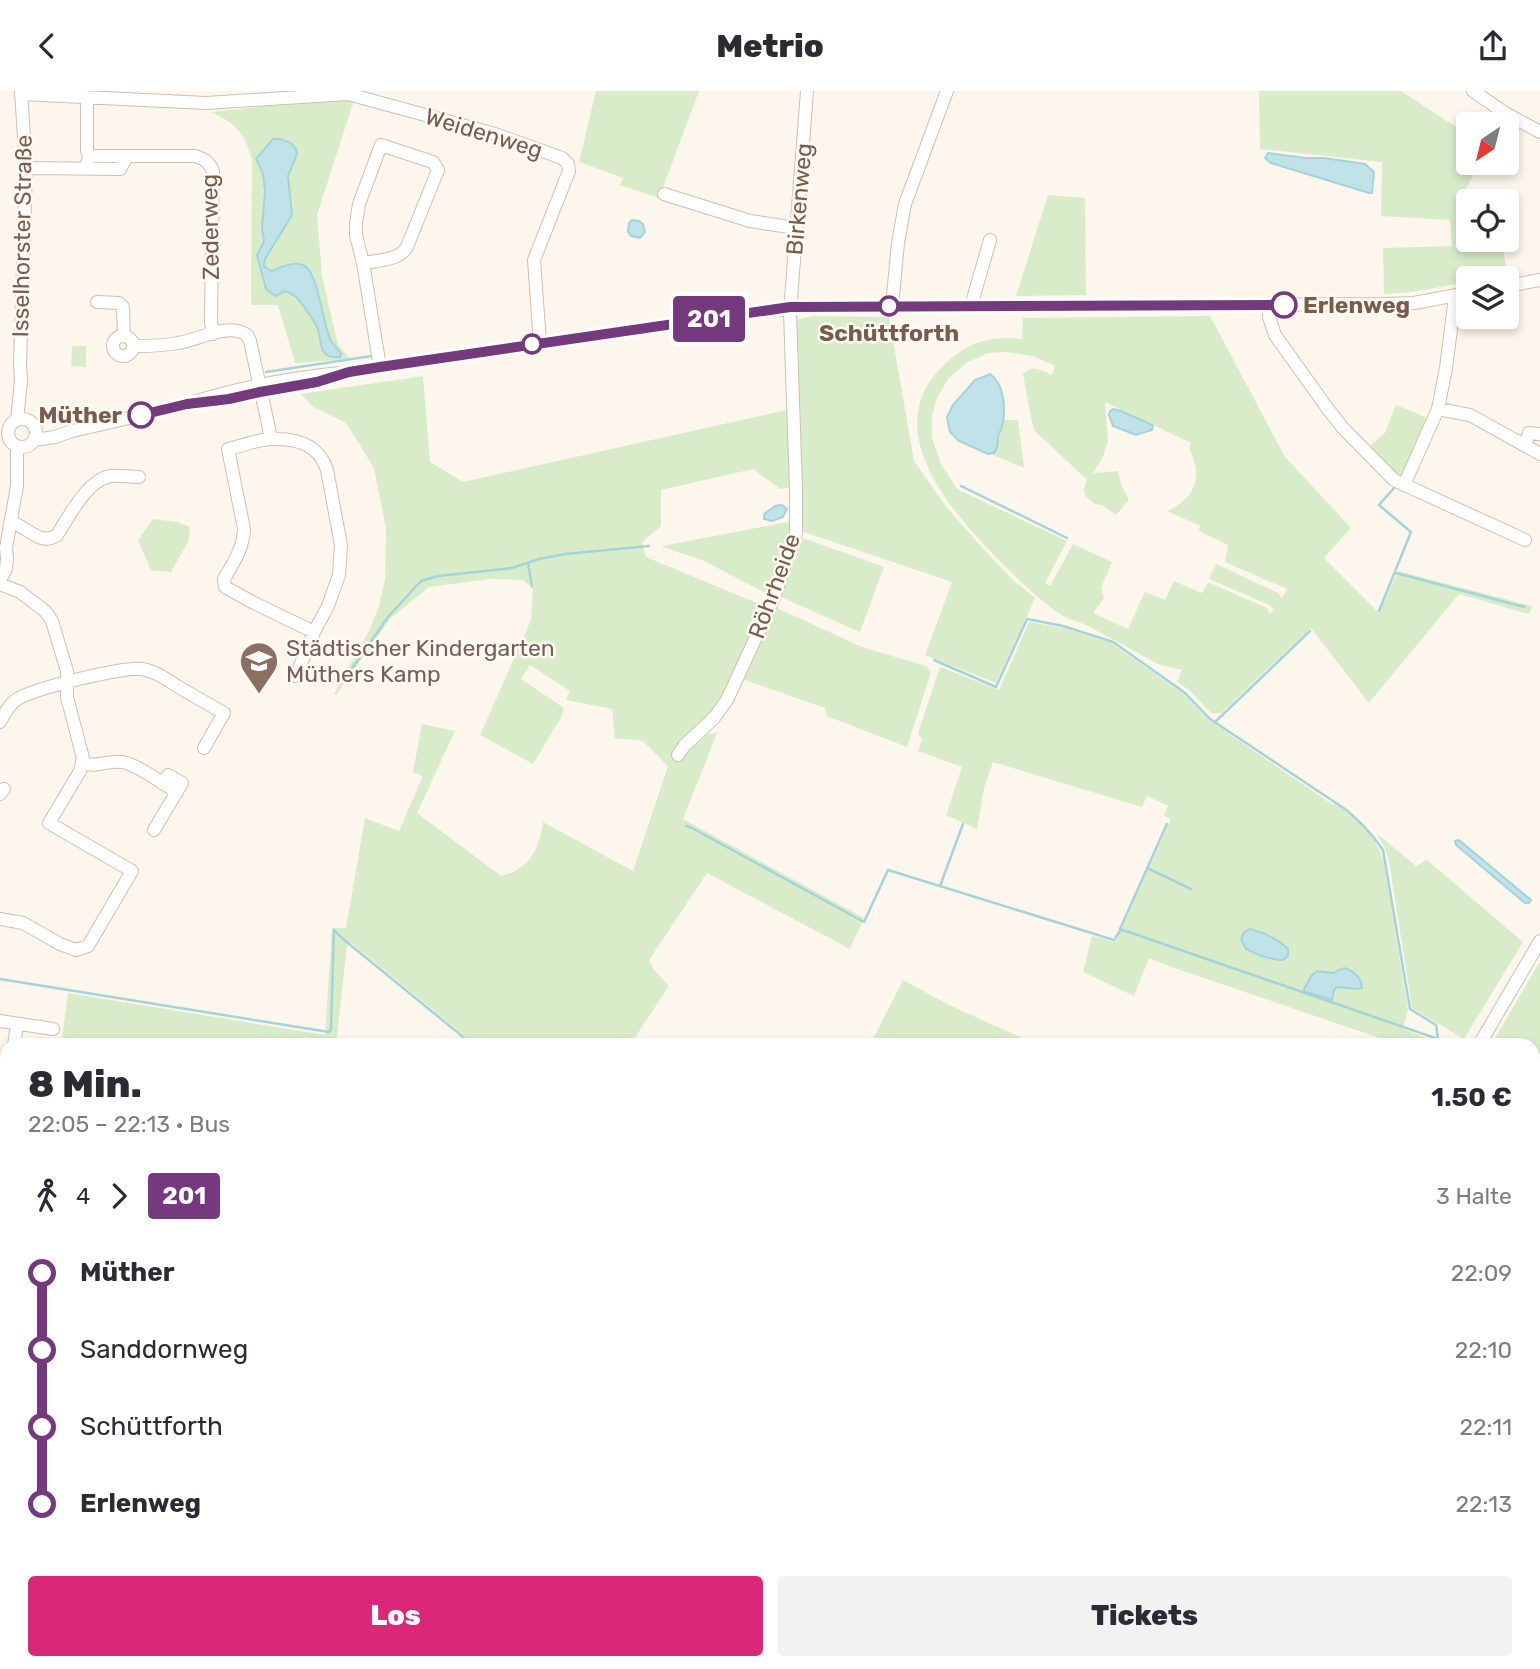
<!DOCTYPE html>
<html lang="de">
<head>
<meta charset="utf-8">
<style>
	body { margin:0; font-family:Rubik,sans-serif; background:#f2f2f3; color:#2b2b33; height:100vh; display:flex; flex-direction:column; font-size:26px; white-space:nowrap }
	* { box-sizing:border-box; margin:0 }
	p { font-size:23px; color:#7c7c81 }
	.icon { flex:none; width:38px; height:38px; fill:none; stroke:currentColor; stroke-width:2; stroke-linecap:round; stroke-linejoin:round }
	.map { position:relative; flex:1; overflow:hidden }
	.details { position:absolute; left:0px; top:947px; width:1540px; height:632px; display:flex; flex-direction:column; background:#fff; border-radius:21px 21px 0 0; box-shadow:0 4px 10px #0003 }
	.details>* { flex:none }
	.badge { padding:0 14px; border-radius:5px; font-size:24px; line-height:46px }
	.needle { width:46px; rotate:215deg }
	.controls { position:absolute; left:1456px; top:21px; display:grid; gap:14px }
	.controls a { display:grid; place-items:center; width:63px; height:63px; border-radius:7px; background:#fff; box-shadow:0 4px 10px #0003; font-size:35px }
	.map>.badge { position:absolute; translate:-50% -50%; box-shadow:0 0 0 4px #fff }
	.legs { display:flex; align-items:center; gap:10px; height:77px; padding:0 28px; font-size:23px }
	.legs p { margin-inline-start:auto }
	.overview { display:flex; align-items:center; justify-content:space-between; height:119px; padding:0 28px }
	h1 { font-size:38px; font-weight:800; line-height:52px }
	.cta { display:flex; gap:14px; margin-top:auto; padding:14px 28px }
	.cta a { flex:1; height:80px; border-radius:7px; background:#db2777; color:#fff; font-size:28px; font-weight:800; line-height:80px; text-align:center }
	.cta a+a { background:#f2f2f3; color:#2b2b33 }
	ul { padding:0 28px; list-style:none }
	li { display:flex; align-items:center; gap:24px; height:77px; font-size:26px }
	li i { display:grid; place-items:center; width:10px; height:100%; margin:0 9px; background:currentColor }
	li i::after { content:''; width:18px; height:18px; margin:-9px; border:5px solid; border-radius:50%; background:#fff }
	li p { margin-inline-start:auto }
	li:first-child i { background:linear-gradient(#0000 50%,currentColor 0) }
	li:last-child i { background:linear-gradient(currentColor 50%,#0000 0) }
	header { display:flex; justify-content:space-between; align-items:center; height:91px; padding:0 28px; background:#fff; font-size:32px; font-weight:800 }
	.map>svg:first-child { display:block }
	.green { fill:#d8ecc9; fill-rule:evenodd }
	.water { fill:#bfe3e8; stroke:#a5d3da; stroke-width:2 }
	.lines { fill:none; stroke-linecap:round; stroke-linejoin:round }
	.stream { stroke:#a5d3da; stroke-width:2.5 }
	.minor-casing { stroke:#d1beb0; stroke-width:14 }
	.minor { stroke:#fff; stroke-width:12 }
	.rail-casing { stroke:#b9a8c9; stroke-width:5 }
	.rail { stroke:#fffaf3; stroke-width:2.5; stroke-dasharray:8; stroke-linecap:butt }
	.line-1-casing { stroke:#fff; stroke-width:16 }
	.line-1 { stroke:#743a7d; stroke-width:10 }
	.stop-1-dot { fill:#fff; stroke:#743a7d; stroke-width:3.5 }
	.labels { text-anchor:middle; stroke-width:5; stroke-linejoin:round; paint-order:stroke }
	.street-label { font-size:23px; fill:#7a5c4d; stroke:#fffaf3 }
	.stop-label { font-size:23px; font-weight:bold; fill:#7a5c4d; stroke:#fffaf3; text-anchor:start }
	.education-label { font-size:23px; fill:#785e54; stroke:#fffaf3; text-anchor:start }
</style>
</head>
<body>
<header><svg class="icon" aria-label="back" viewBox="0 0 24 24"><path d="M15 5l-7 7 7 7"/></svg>Metrio<svg class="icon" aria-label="share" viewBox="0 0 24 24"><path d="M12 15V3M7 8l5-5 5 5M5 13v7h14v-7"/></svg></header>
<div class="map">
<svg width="1540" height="1578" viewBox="0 0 1540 1578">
	<rect width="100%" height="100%" fill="#fdf6ec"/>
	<path class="green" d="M596,0h103l-40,107 -39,-13 3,-7 -44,-16z
		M1259,0h142l67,44v28h12l-16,29 32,8v1h-28v39h34l5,34 -19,4h-20v4l-55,10 -29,2 -1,-46 69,-2 -2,-26 -69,-4 1,-54 -122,-13z
		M345,7l9,2 -37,115 5,61 16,69 13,14 -56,4 -17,-58h-27l1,-145c-8,-28 -15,-36 -41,-48z
		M1048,104l37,3 1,97 -70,1z
		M812,225l77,1 25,144 31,44 31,36 38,40 21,17 -39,85 -71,-28 27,-73 -151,-51 -5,-211z
		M1210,225l75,141 66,71 -27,30 55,55 19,-42 134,35 -3,8 -70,-20 -90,109 -58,-75 -90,85h-10l-22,-23 -12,-8 5,-12c-7,-2 -14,-3 -21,-5 -8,-3 -16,-8 -23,-12 -17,-9 -35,-19 -52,-28 -8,-4 -17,-5 -24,-10 -25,-16 -47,-39 -68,-60 -44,-45 -114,-126 -53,-187 24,-24 47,-33 81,-29l1,-21zM1005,261l28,4 22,10 -3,9c-10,-4 -20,-11 -29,-1l9,49 3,8 49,46 3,1 -3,13 2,6 9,7 7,1 14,10 13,-15 -8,-16 -3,-13 -25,2 9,-14 6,-17 -3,-40 86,41 -2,6c15,27 6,50 -22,62l33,15 -1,5 29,14 -3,17 62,27 -5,9 -4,-5 -62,-29 -7,15 60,26 5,4 -4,5 -3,-6 -59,-26 -6,11 -28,-12 -9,19 -20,-8 -17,37 -35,-16 11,-15 -3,-10 11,-26 -39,-18 -23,42 -5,-3 22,-42 -110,-52 -16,-25 -9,-26v-23l5,-17 11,-19 18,-16 22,-10z
		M72,255h14v21l-15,-1z
		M423,285l7,86 33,20 328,-73 2,78 -13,2 -27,-20 -92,21v36l-19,16 4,15 118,49 -41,91 -12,18 -21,21 27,-3 -34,86 181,99 -14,31 -143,-76 -58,87 5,10 15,16 -39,59h-154l-125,-102 -4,2 -11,100h-275l7,-52 257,42 7,-107h14l19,-110 34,13 24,-55 -10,-4 9,-48 33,7 -38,82 84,63c29,-7 38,-26 42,-54l90,49 35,-105 -25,-25 -28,-3 -3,-29 -46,-9 4,-9 -40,-26 -9,14 43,29 -2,8 -29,48 -53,-29 51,-115 2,-31 -10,-9 -32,-1 -62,8 -39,32 -54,76 -2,-1 36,-65 9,-23 6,-27 1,-51 -12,-60 -28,-45 -33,-16 -12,-13z
		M1396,314l32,13 -28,62 -33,-32 18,-15z
		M1003,329h15l6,48 -33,-14 3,-1c4,-5 8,-26 9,-33z
		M153,428l25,3 12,5 -1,13 -18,32 -20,-2 -13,-30z
		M793,430v11l-23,63 -68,-35 -39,-13 -1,-1z
		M803,447l81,29 -24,65 -79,-35z
		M775,516l87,40 64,19 5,6 -24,75 -80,-31 -2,-8 -83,-29z
		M1029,531l35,6 47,15 72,50 26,27 124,85 2,-1c21,14 42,33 49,58l24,148 -5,19 40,16h-48l-4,-3 -225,-77 -17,-7 -15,38 -51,-24 9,-36 22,6 3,-3 54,-120 -7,-3 4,-10 -21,-10 -5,11 -149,-45 -9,26 -7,41 -31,-14 16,-48 -44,-16 4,-12 -4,-6 22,-66 59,23z
		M1376,742l40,33 11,-6 96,82 -59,97 -52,-31 -23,-147 -4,-13z
		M1540,870v127l-7,-3v-40h-42z
		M903,889l44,24 77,35 -1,6h-153z
		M1533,1000l7,4v49l-7,-9z
		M1540,1293v27l-7,1v-27z
		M0,1465l7,1v106h132l-37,6h-102z
		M239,1572h154l-72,6h-119z
		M505,1572h145l2,6h-180z
		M943,1572h43l3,6h-43z"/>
	<path class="water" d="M273,48h7l11,4 5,6 1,5 -9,22 4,39 -27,44 -1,7 7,5c9,-3 22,-10 32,-6 16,7 19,59 28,76 3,4 7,8 10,13l-1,3c-25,2 -16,-18 -24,-32 -1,-3 -18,-27 -20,-28 -3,-3 -7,-4 -10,-6l-11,5 -9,-7 -9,-34 7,-13 -2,-15 3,-35 -2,-18 -7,-15z
		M1268,62l37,5h19l41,6 9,8 -2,21h-3l-98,-30 -6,-5z
		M632,129l7,1 4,3 2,8 -5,6 -9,-2 -3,-4 1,-9z
		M990,283c15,10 16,37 12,53 -1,3 -3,6 -4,10 -1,7 1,10 -4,16l-6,1 -29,-13 -9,-9 -3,-15 6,-12 22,-25z
		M1113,318l8,2 29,13 3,2 -1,4 -16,5 -23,-9 -4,-11 1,-4z
		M782,414l5,4 -4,8 -11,4 -8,-2v-5l11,-8z
		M1459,749l72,60 -2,3h-4l-69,-58 -1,-4z
		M1250,838c15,4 27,9 38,20v7l-5,4h-5l-17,-4 -15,-7 -5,-10 3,-7z
		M1344,877c10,3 17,9 18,20l-4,1 -21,-2 -3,3 -2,10 -29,-9 9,-16 5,-4 16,2z"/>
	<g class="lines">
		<path class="stream" d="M266,281l106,-16
			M961,395l106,52
			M528,473l4,22
			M1396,482l128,34
			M1379,520l32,-79 -32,-27 16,-18h3
			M934,569l62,27 31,-68 36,7 50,16 71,50 26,27 135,90c15,12 27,25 38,41l27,159 26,16 2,14
			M346,586l42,-60 33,-36 17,-5 74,-8 27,-9 26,-5 84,-8
			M1215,631l95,-91
			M686,735l6,2 172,94 24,-52 226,70 6,-9v-2l47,-105
			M1147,777l44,21
			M940,795l23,-62
			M1120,838l318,110 14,6
			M334,839l9,9 130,106
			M0,888l329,53 2,-3 3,-99
			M1533,997l7,4
			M0,1467h7
			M954,1572l3,6"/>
		<g class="minor-casing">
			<path id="minor" d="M1473,0l32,22 35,19
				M21,3l185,9 142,-9 147,40 67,24 6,6 1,7 -35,89 6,83
				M87,6v54l3,5
				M26,77l94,1 7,-12
				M85,77l5,-12h105c10,3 14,6 18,15l-2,151 2,12
				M664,103l86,27 46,7
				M363,172c16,-3 35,-2 44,-16l31,-77 -5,-8 -52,-17 -22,59 -3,19v12l7,28 17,104
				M1507,195l33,-6
				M97,211l22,1 4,4 1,29
				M1269,214v12l6,18 53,74 14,18 52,53 131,60
				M892,215l6,-63 7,-39 42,-113
				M973,215v-7l17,-59
				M113 255a10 10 0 1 1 20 0a10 10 0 1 1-20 0Z
				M134,255c15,0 29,0 44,-3 21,-3 49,-21 69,-8l3,6 21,97
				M187,313c54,-17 106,-27 163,-32l440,-64 593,-4 31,-1 54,-10
				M1438,318l32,6 70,39
				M8 342a14 14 0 1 1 28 0a14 14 0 1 1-28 0Z
				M17,329l4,-39 -1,-17 6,-196 -5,-77
				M34,349l21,-3 17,-6 123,-28
				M1525,354l4,-12 11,1
				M1404,394l34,-76 8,-41 8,-63 -1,-9
				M11,431c16,4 29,25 46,13 12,-18 30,-55 53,-59 9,-1 19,1 29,1
				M0,489l6,-11 1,-11 -1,-10 11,-62v-39
				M0,493l20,8 25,19 7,10 15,50v26l16,61 -3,13 -31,52 83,48 -44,75 -12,4 -16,-6 -37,-21 -23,-4
				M296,585l18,-44 14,-26 11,-31 2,-30 -14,-75c-8,-25 -29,-32 -55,-31 -14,0 -30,7 -44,10l16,80c-1,20 -10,33 -20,50l1,8 31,17 58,28
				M0,631c4,-8 9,-17 16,-22 14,-11 109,-34 126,-31 13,2 24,10 35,17 15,9 31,18 47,27l-20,35
				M678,664l6,-9 30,-28 13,-18 46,-100 23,-67v-44l-6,-177 17,-221
				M83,672c13,5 25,-3 39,-1 15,2 41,22 55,30
				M0,703l4,-5
				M154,739l28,-47 -14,-8 -5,9
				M0,930l53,8
				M14,954l3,-21
				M1479,954l61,-104
				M6,1002l1,-8
				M0,1091l7,1
				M0,1161l7,1
				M0,1315l7,-1
				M0,1414l7,-1
				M0,1459l7,1
				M938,1572l3,6
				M1368,1572l16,6
				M1060,1578l2,-6
				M1239,1578l2,-6
				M1355,1578l2,-6"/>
		</g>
		<use href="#minor" class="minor"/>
		<g class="rail-casing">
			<path id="rail" d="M1533,1291h7
				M1533,1329l7,-1
				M143,1578l36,-6
				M173,1578l34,-6
				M377,1578l56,-6
				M423,1578l52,-6"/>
		</g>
		<use href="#rail" class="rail"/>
	</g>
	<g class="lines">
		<g class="line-1-casing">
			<path id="line-1" d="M141,324l46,-11 42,-5 31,-7 57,-10 32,-10 31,-5 410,-60 494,-2"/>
		</g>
		<use href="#line-1" class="line-1"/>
	</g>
	<defs>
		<g id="school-pin" transform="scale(2.0125)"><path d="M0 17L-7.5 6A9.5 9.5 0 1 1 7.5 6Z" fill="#8d6e63" stroke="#fffaf3"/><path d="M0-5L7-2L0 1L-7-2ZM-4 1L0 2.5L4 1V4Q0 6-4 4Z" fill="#fff"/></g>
	</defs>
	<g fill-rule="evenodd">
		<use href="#school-pin" x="259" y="570"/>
	</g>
	<g class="stop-1-dot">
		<circle cx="1284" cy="214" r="12"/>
		<circle cx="889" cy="215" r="9"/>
		<circle cx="532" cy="253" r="9"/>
		<circle cx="141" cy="324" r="12"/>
	</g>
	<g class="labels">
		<g class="street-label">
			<text transform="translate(484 42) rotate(17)" y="8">Weidenweg</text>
			<text transform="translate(799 108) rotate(-85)" y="8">Birkenweg</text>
			<text transform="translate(210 136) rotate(-91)" y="8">Zederweg</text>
			<text transform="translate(22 145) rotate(-89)" y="8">Isselhorster Straße</text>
			<text transform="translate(774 495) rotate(-70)" y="8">Röhrheide</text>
		</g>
		<g class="stop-label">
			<text x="1303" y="222">Erlenweg</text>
			<text x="889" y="250" text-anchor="middle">Schüttforth</text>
			<text x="122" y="332" text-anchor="end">Müther</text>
		</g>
		<g class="education-label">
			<text x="286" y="565">Städtischer Kindergarten<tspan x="286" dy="26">Müthers Kamp</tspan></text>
		</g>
	</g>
</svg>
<div class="controls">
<a><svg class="needle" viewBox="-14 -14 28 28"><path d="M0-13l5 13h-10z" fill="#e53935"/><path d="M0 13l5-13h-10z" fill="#7c7c81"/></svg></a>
<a><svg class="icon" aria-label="locate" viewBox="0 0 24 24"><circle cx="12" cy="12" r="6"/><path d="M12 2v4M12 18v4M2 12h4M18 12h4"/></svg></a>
<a><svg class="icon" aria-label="layers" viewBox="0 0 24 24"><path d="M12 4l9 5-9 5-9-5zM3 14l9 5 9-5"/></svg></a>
</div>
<b class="badge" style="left:709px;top:228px;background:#743a7d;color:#fff">201</b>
<section class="details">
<div class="overview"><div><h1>8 Min.</h1><p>22:05 – 22:13 · Bus</p></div><b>1.50 €</b></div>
<div class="legs"><svg class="icon" aria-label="walk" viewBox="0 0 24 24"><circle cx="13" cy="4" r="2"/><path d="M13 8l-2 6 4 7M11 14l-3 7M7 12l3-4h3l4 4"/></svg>4<svg class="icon" aria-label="forward" viewBox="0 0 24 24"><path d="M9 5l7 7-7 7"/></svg><b class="badge" style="background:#743a7d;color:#fff">201</b><p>3 Halte</p></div>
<ul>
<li><i style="color:#743a7d"></i><b>Müther</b><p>22:09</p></li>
<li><i style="color:#743a7d"></i><span>Sanddornweg</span><p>22:10</p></li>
<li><i style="color:#743a7d"></i><span>Schüttforth</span><p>22:11</p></li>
<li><i style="color:#743a7d"></i><b>Erlenweg</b><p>22:13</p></li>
</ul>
<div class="cta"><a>Los</a><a>Tickets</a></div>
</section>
</div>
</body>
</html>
